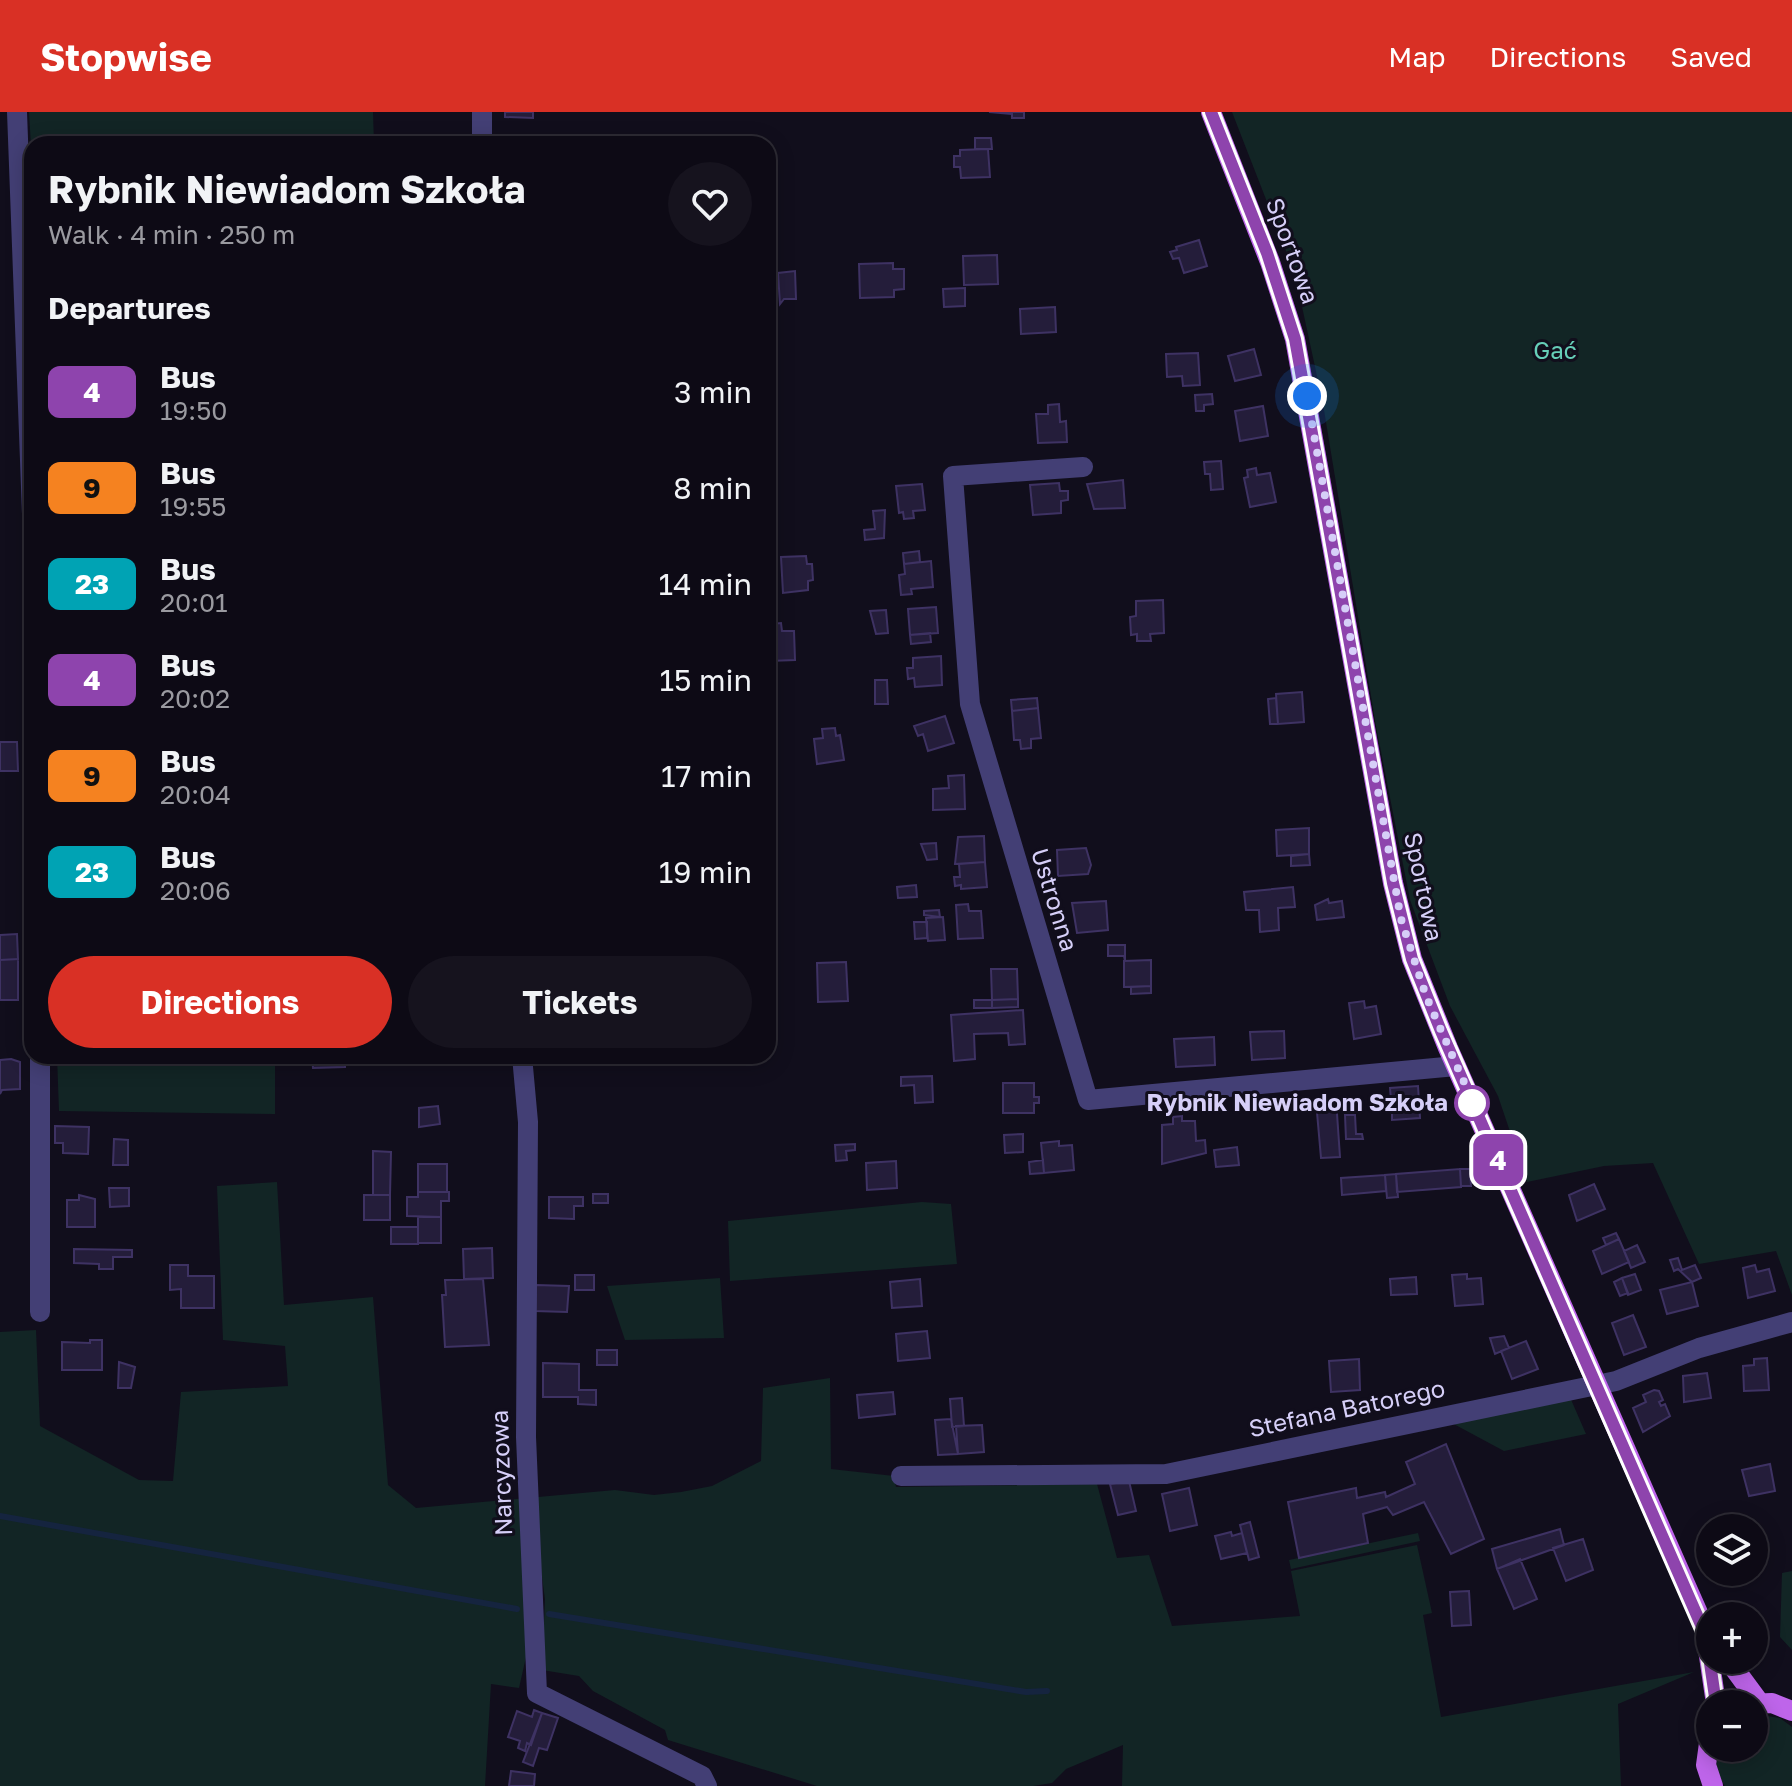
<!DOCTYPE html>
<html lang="en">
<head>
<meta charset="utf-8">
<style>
	body { margin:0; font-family:"Golos Text",sans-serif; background:#16131e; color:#f1f3f6; height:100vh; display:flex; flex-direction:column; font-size:30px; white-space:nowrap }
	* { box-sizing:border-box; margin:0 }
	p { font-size:26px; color:#9a9aa0 }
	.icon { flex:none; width:44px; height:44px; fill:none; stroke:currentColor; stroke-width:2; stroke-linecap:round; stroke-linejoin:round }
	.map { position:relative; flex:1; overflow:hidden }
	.details { position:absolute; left:24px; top:24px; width:752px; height:928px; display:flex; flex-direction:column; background:#0d0a15; border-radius:24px; box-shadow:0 4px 20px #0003,0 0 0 2px #2d2b34 }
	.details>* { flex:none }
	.badge { padding:0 16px; border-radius:12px; font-size:28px; line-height:52px }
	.controls { position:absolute; left:1696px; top:1402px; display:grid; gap:16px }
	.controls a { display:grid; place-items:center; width:72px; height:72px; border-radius:50%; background:#0d0a15; box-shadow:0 4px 20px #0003,0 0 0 2px #2d2b34; font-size:40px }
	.you { position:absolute; width:40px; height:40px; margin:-20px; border:6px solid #fff; border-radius:50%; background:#1a73e8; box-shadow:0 0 0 12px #1a73e833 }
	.map>.badge { position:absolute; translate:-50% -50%; box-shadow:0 0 0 4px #fff }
	h2 { padding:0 24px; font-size:30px; line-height:72px }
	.round { display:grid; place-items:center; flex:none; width:84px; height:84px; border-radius:42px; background:#16131e }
	.summary { display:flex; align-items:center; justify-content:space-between; height:136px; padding:0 24px }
	h1 { font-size:38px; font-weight:700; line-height:60px }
	.cta { display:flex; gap:16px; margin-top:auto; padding:16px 24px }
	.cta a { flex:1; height:92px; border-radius:48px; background:#d93025; color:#fff; font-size:32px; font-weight:700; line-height:92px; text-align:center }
	.cta a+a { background:#16131e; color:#f1f3f6 }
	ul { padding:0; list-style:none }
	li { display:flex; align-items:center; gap:24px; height:96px; padding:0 24px }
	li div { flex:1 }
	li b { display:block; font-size:30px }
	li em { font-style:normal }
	li .badge { min-width:88px; font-weight:700; text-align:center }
	header { display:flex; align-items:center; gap:48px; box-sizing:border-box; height:112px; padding:0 40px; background:#d93025; color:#fff }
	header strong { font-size:38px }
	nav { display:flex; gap:44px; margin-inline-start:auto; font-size:28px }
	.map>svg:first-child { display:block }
	.green { fill:#122525 }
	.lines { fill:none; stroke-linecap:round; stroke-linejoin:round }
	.stream { stroke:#15243f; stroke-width:6 }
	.building { fill:#241d3a; stroke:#3e3263; stroke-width:2 }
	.street { stroke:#433f75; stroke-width:20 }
	.primary { stroke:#be65ea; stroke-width:20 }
	.line-casing { stroke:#fff; stroke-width:18 }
	.line { stroke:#8e44ad; stroke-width:12 }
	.walk { stroke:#d6cff8; stroke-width:8; stroke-dasharray:0 14.4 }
	.stop-dot { fill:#fff; stroke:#8e44ad; stroke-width:4 }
	.labels { text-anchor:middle; stroke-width:6; stroke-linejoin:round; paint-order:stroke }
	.street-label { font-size:24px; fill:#d6cff8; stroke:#110e1c }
	.park-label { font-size:24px; fill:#66ceb8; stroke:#110e1c }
	.stop-label { font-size:24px; font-weight:bold; fill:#d6cff8; stroke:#110e1c; text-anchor:end }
</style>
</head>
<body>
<header>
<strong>Stopwise</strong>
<nav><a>Map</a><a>Directions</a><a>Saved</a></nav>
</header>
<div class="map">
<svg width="1792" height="1674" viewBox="0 0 1792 1674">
	<rect width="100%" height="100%" fill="#110e1c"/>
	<path class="green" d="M29,0h344l1,32 -343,2z
		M1232,0h560v1183l-16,-44 -77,13 -46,-101 -49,3 -77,16 -29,-86 -48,-90 -40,-106 -34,-174 -53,-322 -28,-130z
		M57,944h218v58l-216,-3z
		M277,1070l7,123 89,-8 15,188 28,23 199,-18 39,5 27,-3 31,-6 49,-25 2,-73 67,-10 1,91 63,7 2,11 201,-3 20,74 32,-3 23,71 128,-10 -9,-45 126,-26 15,68 -9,2 18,102 253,-45 -76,32 3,82h-499l1,-41 -57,24 -14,14 -19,3h-216l-149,-46 -3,-10 -72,-39 -14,-15 -37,-6 3,-71 -10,-73 -4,109 -12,53 -28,-4 -6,102h-485v-454l36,-2 4,96 99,54 34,1 8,-89 107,-6 -3,-40 -62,-6 -6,-154z
		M922,1090l29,2 6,60 -227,17 -2,-60z
		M720,1166l4,60 -99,2 -18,-54z
		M1569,1283l17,39 -82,17 -54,-29z
		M1418,1421l2,8 -129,28 -2,-9z
		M1792,1459v79l-12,-13 2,-64z
		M1754,1602l26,4 12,9v59h-67c-9,-12 -9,-23 -9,-38h38z"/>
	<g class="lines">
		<path class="stream" d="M0,1404l517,93
			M549,1502l477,78 21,-1"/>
	</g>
	<path class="building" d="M505,0h28v6l-28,-1z
		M989,0h35v6h-12v-4z
		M975,26h16l1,11h-17z
		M988,37l2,28 -29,1 -1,-11h-6v-11h6v-6z
		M1199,128l8,26 -23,7 -5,-15 -6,1 -3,-7 7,-2 -1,-3z
		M997,143l1,29 -34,1 -1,-29z
		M893,151v6h11v20l-10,1v7l-34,1 -1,-34z
		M795,159l1,28h-12l-4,5 -2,-31z
		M965,176v18l-21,1 -1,-18z
		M1055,195l1,25 -35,2 -1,-25z
		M1254,237l7,26 -26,6 -7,-25z
		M1198,241l2,32 -17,1 -1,-10 -15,1 -1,-23z
		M1212,282l1,10 -9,1v6h-8l-1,-16z
		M1059,292l1,18 6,-1 1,21 -29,1 -2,-29h12v-9z
		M1263,294l5,30 -28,5 -5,-30z
		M1221,349l2,28 -12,1 -1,-16h-5l-1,-12z
		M1256,356l1,7 13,-2 6,29 -26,5 -6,-29 4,-1 -1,-7z
		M1123,368l2,28 -31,1 -7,-25z
		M1059,371l1,8h8v9l-7,1v12l-28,2 -3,-30z
		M922,372l3,26 -12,1 1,7 -10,1 -1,-7 -4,1 -3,-27z
		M885,398l-1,28 -19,2 -1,-10 11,-1 -2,-18z
		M919,439l1,11 -16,2 -1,-11z
		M806,444l1,8h5l1,16 -5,1v9l-25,3 -2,-36z
		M931,449l2,26 -22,2 1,5 -11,1 -2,-20 6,-1 -1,-10z
		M1163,488l1,33 -14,1 1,7h-14v-7l-6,1 -1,-18 6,-1v-15z
		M936,495l2,26 -28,2 -2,-26z
		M886,498l2,23 -12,1 -6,-23z
		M781,511l1,8h12l1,29 -26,1 -1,-30h4l-1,-7z
		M930,521l1,9 -20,2 -1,-9z
		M941,544l1,29 -27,2 -1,-9 -6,1 -1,-11h6v-10z
		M875,568h12l1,24h-13z
		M1302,580l2,30 -26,2 -2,-30z
		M1037,586l1,10 -26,3 -1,-11z
		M1276,586l2,26h-8l-2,-25z
		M1038,596l3,30 -10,1v9l-10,1 -1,-9h-6l-2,-29z
		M945,604l9,27 -26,8 -5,-17 -5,2 -4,-10z
		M835,616l1,8 4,-1 4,25 -27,4 -3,-25 9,-1 -1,-9z
		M0,630h17l1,29h-18z
		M964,663l1,34 -32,1v-21l16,-1 -1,-12z
		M1309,716v26l-32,2 -1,-26z
		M984,724l1,26 -30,2 3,-27z
		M936,731l1,16 -10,1 -6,-16z
		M1086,736l5,17 -3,9 -30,2 -1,-26z
		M1309,742l1,11 -19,1v-10z
		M985,750l2,25 -26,2v-4l-6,1 -1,-9h6l-1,-13z
		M916,773l1,12 -19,1 -1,-11z
		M1293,775l2,20 -17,1 1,22 -19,2 -1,-22h-13l-2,-18z
		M1328,787l1,4 13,-2 2,16 -27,3 -2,-15z
		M1106,789l2,29 -31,3 -5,-30z
		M968,792l1,7h12l2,27 -25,1 -2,-34z
		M939,798l1,7 -16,-2v-4z
		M943,805l2,23 -17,1 -2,-23z
		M914,810h13v16l-12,1z
		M17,822l1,25 -18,1v-25z
		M1108,833h17v16l-1,-5h-16z
		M18,847v41h-18v-40z
		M1151,848v26l-27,1v-26z
		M846,850l2,39 -30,1 -1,-39z
		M991,857h26l1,30 -26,1z
		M1151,874v7l-20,1v-7z
		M1018,887v8l-26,1v-8z
		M974,888h18v8h-18z
		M1364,889l1,7 11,-2 5,28 -27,5 -5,-36z
		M1023,898l2,34 -16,1 -1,-12 -34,1 1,25 -21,2 -3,-46z
		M1284,919l1,27 -33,2 -2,-28z
		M1214,925l1,28 -39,2 -2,-28z
		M312,944h33v11l-32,1z
		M389,944h32v8l-32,1z
		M465,944h32l1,5 -33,1z
		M11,947l9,3v27l-18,1 -2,4v-34z
		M932,964l1,26 -18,1 -1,-18 -13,1v-9z
		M1003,971h31v14h5v6h-5v10h-31z
		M1418,974l2,32 -28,2v-9l-8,1 -1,-11 8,-1 -1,-12z
		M1336,987l4,58 -19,1 -5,-57z
		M438,994l2,18 -21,3v-19z
		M1345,1003h10l1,19h6l1,5h-17z
		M1182,1004v5h13l1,20 9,-1 1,13 -44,11v-39l11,-1v-7z
		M55,1014l34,1 -1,27 -25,-1v-10h-8z
		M1023,1022v18l-18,1 -1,-18z
		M114,1027l14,1v25h-15z
		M1059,1029v5l13,-1 2,25 -30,3 -3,-30z
		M855,1032v6l-9,1 1,9 -11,1 -1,-16z
		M1237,1035l2,18 -23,2 -2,-17z
		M373,1039l18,1 -1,43h-17z
		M1043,1048l1,13 -14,1 -1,-12z
		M896,1049l1,27 -30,2 -1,-27z
		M418,1052h29v28h-29z
		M1460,1057h10l1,17h-10z
		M1460,1057l1,18 -64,5 -1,-18z
		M1396,1062l2,23 -11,1 -2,-23z
		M1385,1063l1,16 -44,4 -1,-17z
		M1594,1072l11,25 -28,12 -8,-26z
		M109,1076h20v18l-19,1z
		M418,1080h31v9h-8v16l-34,-1v-19h11z
		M593,1082h15v9h-15z
		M79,1083l16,4v28h-28v-27h12z
		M364,1083h26v25h-26z
		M549,1085h34v9h-9v13l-25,-1z
		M418,1105h23v26h-23z
		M391,1115h27v17h-27z
		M1616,1121l3,6 -13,6 -3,-7z
		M1619,1127l10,23 -27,12 -9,-23z
		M1637,1133l8,17 -14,6 -7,-17z
		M492,1136l1,30 -29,1 -1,-30z
		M74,1137l58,1v7h-19v12h-14v-5l-25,-1z
		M1678,1146l4,12 13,-5 6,13 -9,4 -14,-13 -4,2 -4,-11z
		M170,1153h18v11h26v32h-33v-19l-11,1z
		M1755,1153l2,7 12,-3 6,22 -27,7 -5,-30z
		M1467,1162v5l14,-1 2,26 -28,2 -3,-31z
		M1635,1162l6,16 -13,5 -6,-17z
		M575,1163h19v15h-19z
		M1416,1165l1,17 -26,1 -1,-16z
		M1622,1166l6,15 -8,3 -6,-14z
		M483,1167l6,66 -44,2 -3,-52h4l-1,-15z
		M920,1167l2,27 -30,2 -2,-26z
		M1692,1170l6,24 -31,8 -7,-24z
		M536,1173l33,1 -2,26 -32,-1z
		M1633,1203l13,32 -22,8 -12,-32z
		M927,1219l3,27 -32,3 -2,-27z
		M1504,1224l5,12 -14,6 -5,-16z
		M90,1228h12v30h-40v-28l28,1z
		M1526,1229l12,28 -26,10 -11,-28z
		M597,1238h20v15h-20z
		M1767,1246l2,32 -25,1 -1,-25 11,-1v-6z
		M1359,1247l1,31 -29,2 -2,-31z
		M119,1250l16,5 -4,21h-13z
		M543,1251l36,1v26h17v15l-18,-1v-7h-35z
		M1707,1261l4,25 -27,4 -1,-26z
		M1654,1278l5,1 4,9 -4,2 2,4 4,-2 5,12 -27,16 -10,-24 13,-6 -3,-7z
		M893,1280l2,22 -36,4 -2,-23z
		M962,1286l2,28 -12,1 -2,-28z
		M951,1307l7,35 -20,1 -3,-35z
		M982,1313l2,27 -26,2 -2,-28z
		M1446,1332l38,95 -33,15 -27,-52 -31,13 -6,-8 -24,7 5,29 -69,15 -11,-56 68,-14 1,10 28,-6 1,5 29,-13 -9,-22z
		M1770,1352l5,27 -26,5 -7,-26z
		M1129,1369l7,30 -18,4 -8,-31z
		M1189,1376l8,37 -27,6 -8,-37z
		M1250,1410l9,35 -10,3 -9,-35z
		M1560,1417l4,16 -67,24 -5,-20z
		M1231,1420l1,4 10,-3 5,20 -26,6 -6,-23z
		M1583,1427l10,31 -27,11 -13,-33z
		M1520,1447l17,40 -23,10 -17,-40z
		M1469,1479l2,34 -19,1 -2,-34z
		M534,1598l8,3 -11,32 -4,-2 -2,8 -7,-3 2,-7 -12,-4 9,-26 15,6z
		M542,1601l16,5 -11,32 -8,-2 -6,18 -10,-4z
		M511,1659l24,3 -1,12h-25z"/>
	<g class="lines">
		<path class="street" d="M17,0l15,402
			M482,32v-32
			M1083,355l-130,9 17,228 118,396 368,-34
			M40,944v256
			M522,944l6,66 -2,315 11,256 165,83 5,10
			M901,1364l265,-2 450,-93 83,-33 93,-26"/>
		<path class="primary" d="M1211,0l59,150 25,77 98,544 19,76 36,89 262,592
			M1706,1524l10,68
			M1728,1548l31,42
			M1747,1592l25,-1 20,8
			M1710,1624l-4,29 7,21"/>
	</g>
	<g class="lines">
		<g class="line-casing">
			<path id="line" d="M1211,0l56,141 28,86 98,544 19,76 29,72 265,605 10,68"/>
		</g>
		<use href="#line" class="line"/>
		<path class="walk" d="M1307,284l94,523 25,77 49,111 -3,-4"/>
	</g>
	<circle class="stop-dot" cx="1472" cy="991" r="16"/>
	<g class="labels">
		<g class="street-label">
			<text transform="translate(1292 139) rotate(70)" y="8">Sportowa</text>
			<text transform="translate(1423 775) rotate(78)" y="8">Sportowa</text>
			<text transform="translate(1054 788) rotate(73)" y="8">Ustronna</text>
			<text transform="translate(1347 1297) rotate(-12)" y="8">Stefana Batorego</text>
			<text transform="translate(502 1361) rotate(-92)" y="8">Narcyzowa</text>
		</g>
		<g class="park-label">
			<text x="1555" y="247">Gać</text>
		</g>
		<g class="stop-label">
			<text x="1448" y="999">Rybnik Niewiadom Szkoła</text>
		</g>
	</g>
</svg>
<div class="controls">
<a><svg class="icon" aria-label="layers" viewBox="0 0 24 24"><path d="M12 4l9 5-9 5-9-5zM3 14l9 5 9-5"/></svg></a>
<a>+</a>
<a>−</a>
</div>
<div class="you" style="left:1307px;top:284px"></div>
<b class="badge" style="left:1498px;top:1048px;background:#8e44ad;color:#fff">4</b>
<section class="details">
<div class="summary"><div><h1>Rybnik Niewiadom Szkoła</h1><p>Walk · 4 min · 250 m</p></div><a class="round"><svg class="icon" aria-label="heart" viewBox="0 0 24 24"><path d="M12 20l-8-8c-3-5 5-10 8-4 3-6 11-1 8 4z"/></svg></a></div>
<h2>Departures</h2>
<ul>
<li><span class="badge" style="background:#8e44ad;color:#fff">4</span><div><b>Bus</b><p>19:50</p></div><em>3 min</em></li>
<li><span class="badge" style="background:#f58220;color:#111">9</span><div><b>Bus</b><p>19:55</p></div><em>8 min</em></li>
<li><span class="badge" style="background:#00a3b4;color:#fff">23</span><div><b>Bus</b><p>20:01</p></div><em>14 min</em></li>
<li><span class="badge" style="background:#8e44ad;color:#fff">4</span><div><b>Bus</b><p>20:02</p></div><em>15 min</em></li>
<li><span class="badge" style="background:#f58220;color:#111">9</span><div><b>Bus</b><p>20:04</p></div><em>17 min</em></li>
<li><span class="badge" style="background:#00a3b4;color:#fff">23</span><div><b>Bus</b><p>20:06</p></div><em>19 min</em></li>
</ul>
<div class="cta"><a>Directions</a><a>Tickets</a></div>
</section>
</div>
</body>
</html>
